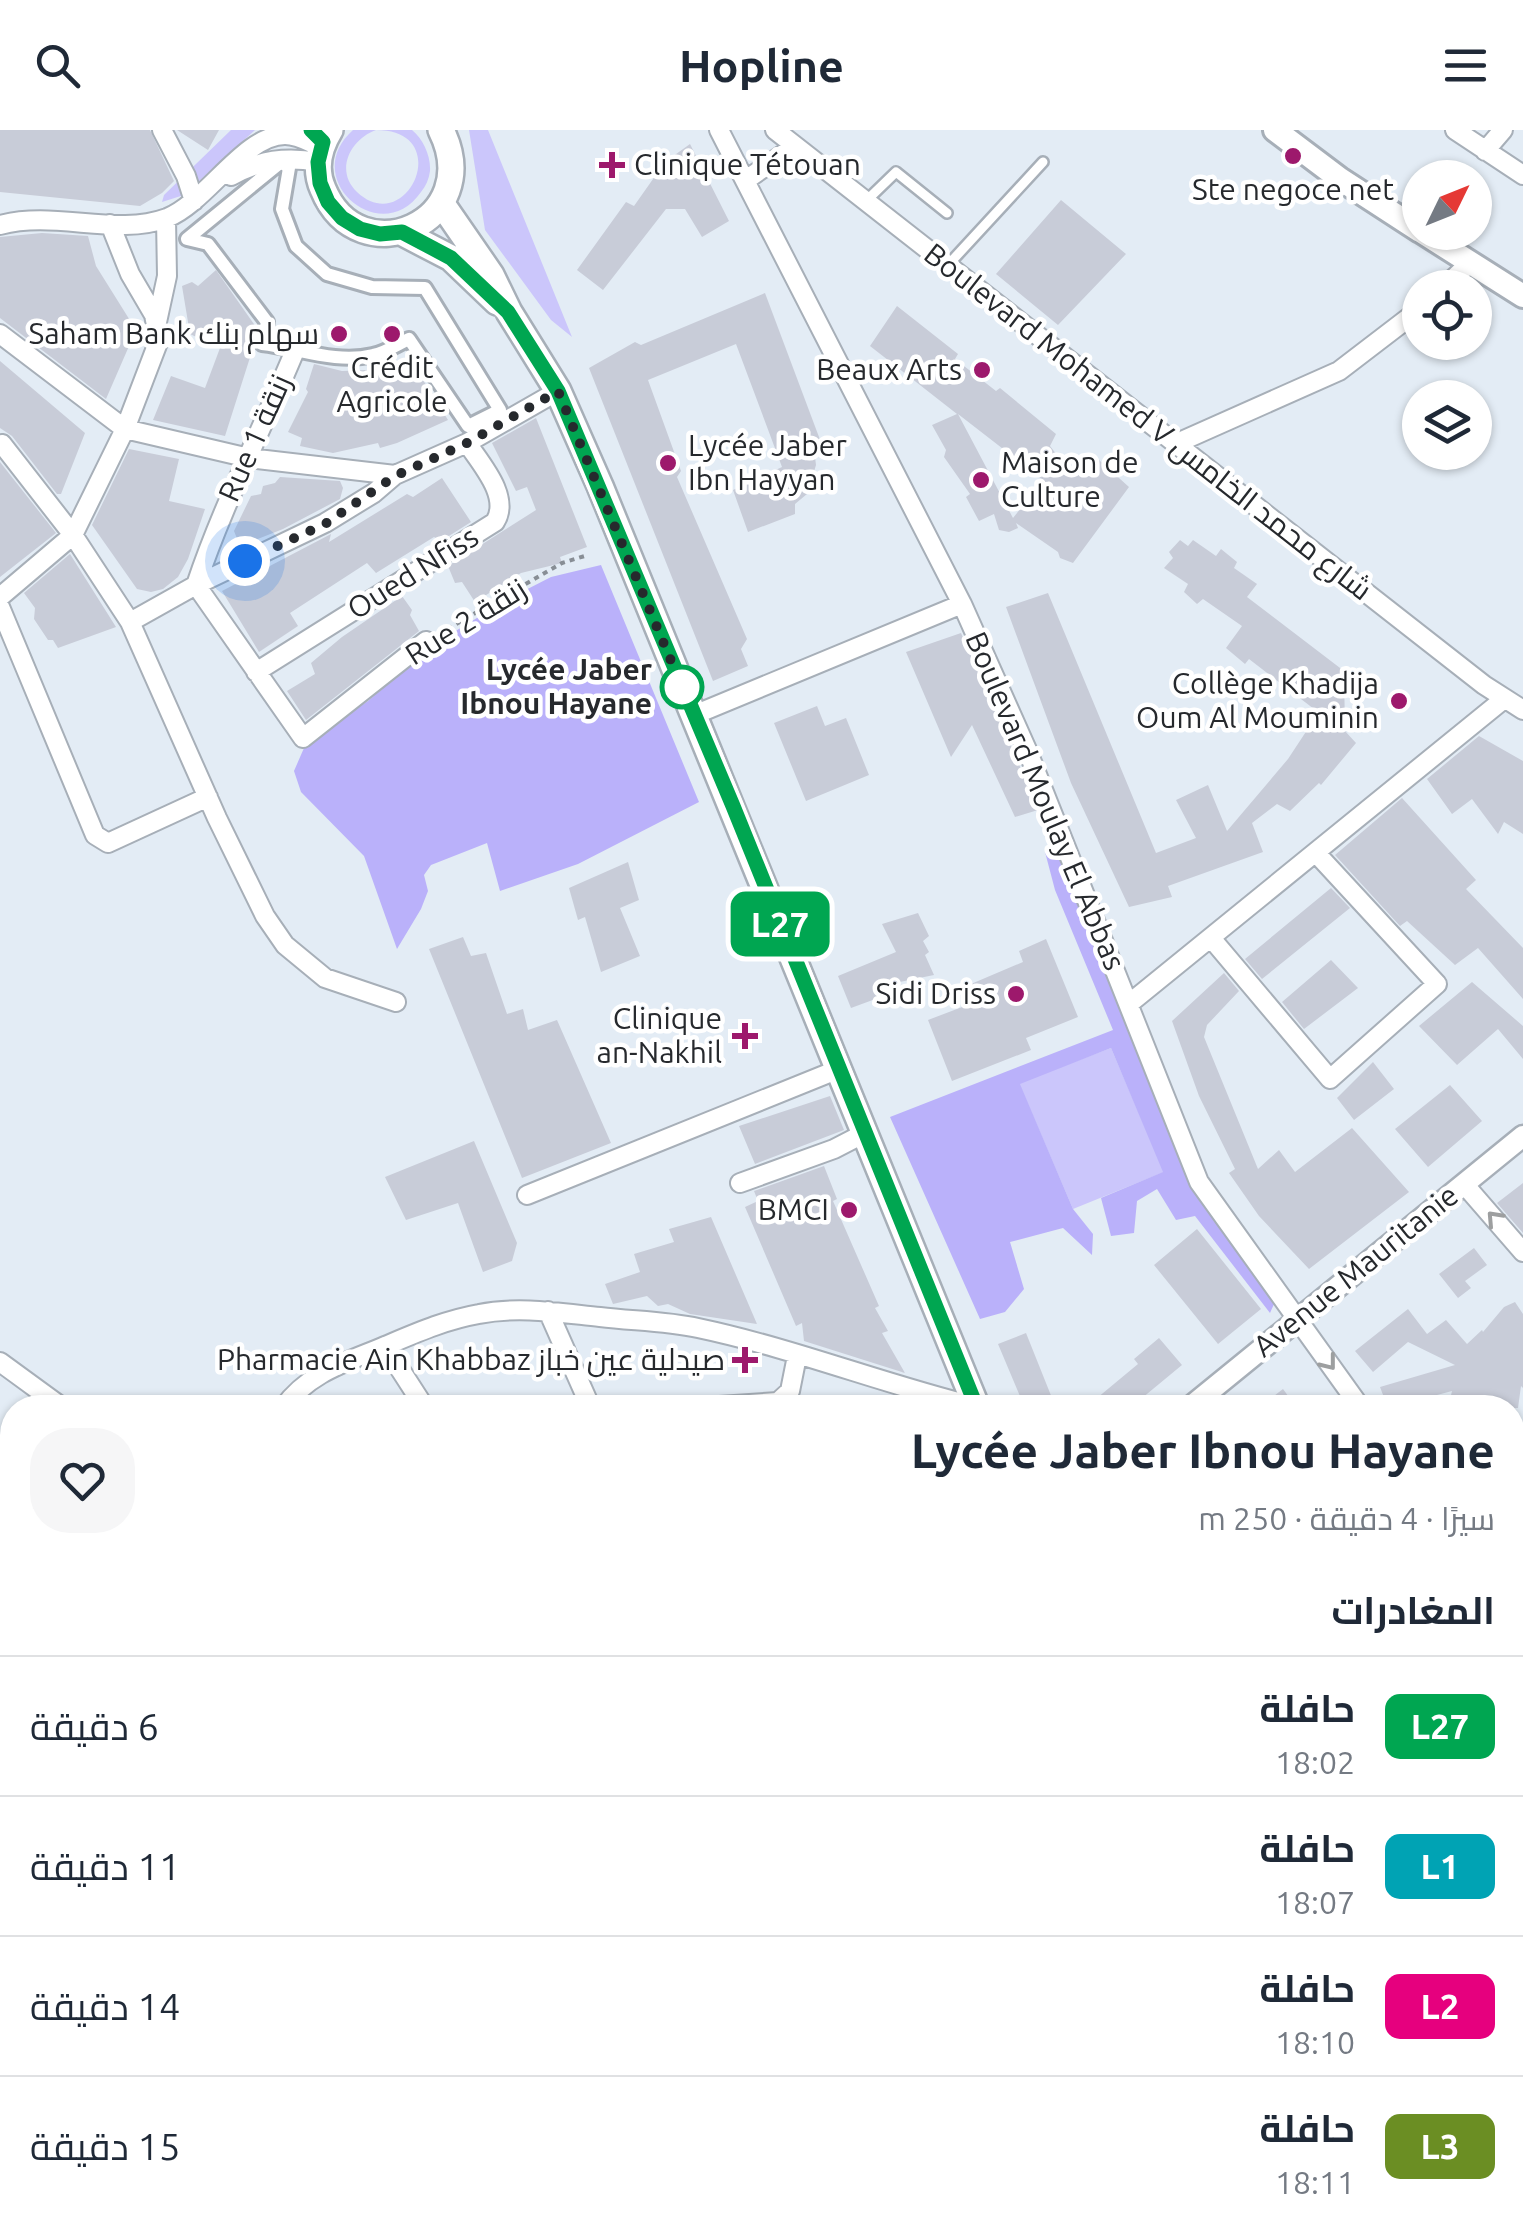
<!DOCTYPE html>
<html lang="ar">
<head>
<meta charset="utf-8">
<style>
	body { margin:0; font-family:Ubuntu,Cairo,sans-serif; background:#f6f6f7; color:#1f2937; direction:rtl; height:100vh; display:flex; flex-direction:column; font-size:38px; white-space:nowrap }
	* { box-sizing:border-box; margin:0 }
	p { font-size:32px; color:#747a83 }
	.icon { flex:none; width:55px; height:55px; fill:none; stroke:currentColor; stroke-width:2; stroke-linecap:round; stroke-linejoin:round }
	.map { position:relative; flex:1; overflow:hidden; direction:ltr }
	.drawer { position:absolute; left:0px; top:1265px; width:1525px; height:842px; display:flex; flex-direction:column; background:#fff; border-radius:40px 40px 0 0; box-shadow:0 2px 8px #0004; direction:rtl }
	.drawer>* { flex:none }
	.badge { padding:0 20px; border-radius:15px; font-size:35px; line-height:65px }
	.needle { width:65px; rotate:47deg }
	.controls { position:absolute; left:1402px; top:30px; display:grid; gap:20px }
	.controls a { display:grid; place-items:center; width:90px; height:90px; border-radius:50%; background:#fff; box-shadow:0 2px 8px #0004; font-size:50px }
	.you { position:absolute; width:50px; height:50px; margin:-25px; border:8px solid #fff; border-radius:50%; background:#1a73e8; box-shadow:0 0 0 15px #1a73e833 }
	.map>.badge { position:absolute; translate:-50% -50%; box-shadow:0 0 0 5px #fff }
	h2 { padding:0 30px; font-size:38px; line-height:90px }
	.round { display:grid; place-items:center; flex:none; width:105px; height:105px; border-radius:40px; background:#f6f6f7 }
	.overview { display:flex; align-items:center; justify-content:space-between; height:170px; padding:0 30px }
	h1 { font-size:48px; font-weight:700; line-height:75px }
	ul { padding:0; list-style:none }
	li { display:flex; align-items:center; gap:30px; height:140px; padding:0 30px; border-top:2px solid #e0e1e3 }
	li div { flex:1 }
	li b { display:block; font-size:38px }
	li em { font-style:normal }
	li .badge { min-width:110px; font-weight:700; text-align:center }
	header { display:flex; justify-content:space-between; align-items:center; height:130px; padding:0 30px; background:#fff; font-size:45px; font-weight:700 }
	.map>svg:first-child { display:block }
	.green { fill:#cbc6fb; fill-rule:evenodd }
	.forest { fill:#bab1fa }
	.building { fill:#c8ccd8; fill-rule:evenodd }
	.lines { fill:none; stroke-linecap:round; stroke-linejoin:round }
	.service-casing { stroke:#a7afb8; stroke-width:14 }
	.pedestrian-casing { stroke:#a7afb8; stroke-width:18 }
	.minor-casing { stroke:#a7afb8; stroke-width:22 }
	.tertiary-casing { stroke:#a7afb8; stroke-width:25 }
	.secondary-casing { stroke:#a7afb8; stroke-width:28 }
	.primary-casing { stroke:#a7afb8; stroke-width:30 }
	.trunk-casing { stroke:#a7afb8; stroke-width:32 }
	.path { stroke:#888e95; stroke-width:4; stroke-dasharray:5 5; stroke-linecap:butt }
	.service { stroke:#fff; stroke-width:9 }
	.pedestrian { stroke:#fff; stroke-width:12 }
	.minor { stroke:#fff; stroke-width:18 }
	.tertiary { stroke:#fff; stroke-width:20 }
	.secondary { stroke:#fff; stroke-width:22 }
	.primary { stroke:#fff; stroke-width:25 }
	.trunk { stroke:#fff; stroke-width:28 }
	.oneway { stroke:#9d9fa0 }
	.line-casing { stroke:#fff; stroke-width:22 }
	.line { stroke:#00a651; stroke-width:15 }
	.walk { stroke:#26292d; stroke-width:10; stroke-dasharray:0 18 }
	.poi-dot { fill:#9d196c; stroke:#fff; stroke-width:4 }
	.stop-dot { fill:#fff; stroke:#00a651; stroke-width:5 }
	.labels { text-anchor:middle; stroke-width:9; stroke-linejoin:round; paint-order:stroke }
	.poi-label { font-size:30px; fill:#26292d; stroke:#fff; text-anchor:end }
	.street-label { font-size:30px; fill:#26292d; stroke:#fff }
	.stop-label { font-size:30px; font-weight:bold; fill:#26292d; stroke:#fff; text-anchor:end }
</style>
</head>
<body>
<header><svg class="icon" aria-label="menu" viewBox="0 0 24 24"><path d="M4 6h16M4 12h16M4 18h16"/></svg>Hopline<svg class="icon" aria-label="search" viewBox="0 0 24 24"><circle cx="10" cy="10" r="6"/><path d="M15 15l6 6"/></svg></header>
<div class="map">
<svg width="1523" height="2107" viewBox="0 0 1523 2107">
	<rect width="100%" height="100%" fill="#e3ecf5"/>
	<path class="green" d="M231,0h24l-71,65 -22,7 2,-7z
		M353,0h59c11,9 19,26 18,41 -1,8 -4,15 -9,21 -40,58 -123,-13 -68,-62zM376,0c80,0 31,109 -19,62 -23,-22 -6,-53 19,-62z
		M469,0h19l84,207 -21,-17 -66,-90z
		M1111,918l53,124 -91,37 -54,-126z
		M0,1960l12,27v108h42l4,12h-58z
		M830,2095h412l-1,4 10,8h-418z"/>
	<path class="forest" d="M601,435l98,237 -121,62 -78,27 -13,-48 -56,22 -7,10 4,16 -7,18 -24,40 -33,-93 -63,-64 -7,-21 10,-23 14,-13 50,-34 63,-55 77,-47 43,-22z
		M1058,718l130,334 86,122 -4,9 -75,-97 -19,4 -19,-31 -20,12 -3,32 -23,3 -10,-38 62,-26 -52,-124 -91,36 53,125 20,25 -1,21 -29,-27 -53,14 14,47 -19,23 -25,7 -90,-202 223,-87 -58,-140 -10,-38z"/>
	<path class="building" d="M0,0h150l24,51 -12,12 -22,13 -140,-14z
		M177,0h42l-11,20z
		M690,14l39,77 -27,16 -17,-28h-19l-63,81 -26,-20 49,-68 8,4 31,-44z
		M1061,70l65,54 -68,71 -62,-51z
		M42,103l46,3 8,30 40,64 -30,69 -106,-81v-81z
		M216,140l40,57 -3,21 -28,88 -72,-16 18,-44 34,12 15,-40 -30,-14 -8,-48 10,-4 6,4z
		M765,163l57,152 -8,4 2,16 -9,29 -12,10v10l-47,18 -15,-42 49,-23 -46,-123 -88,36 33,91 -4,6 70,162 -6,10 7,17 -35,15 -124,-313 46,-26 6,3z
		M897,176l61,48 -3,5 41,32 4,-3 56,46 -6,12 24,31 12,-17 8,6 5,-6 30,27 -56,76 -13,-5 -2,-6 -42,-29 2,5 -9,4 -10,-2 -5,-16 -15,7 -13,-24 4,-3 -26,-37 2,-7 -14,-25 25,-11 -87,-68zM958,284l85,66 -30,38z
		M408,226l40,64 -51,23 -17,5 -2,-5 -45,10 -33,-7 2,-8 -14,-6 20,-40 -2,-3 8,-25 28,7 50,-2z
		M0,231l85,72 -24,61h-4l-45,-58 -12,-8z
		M536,288l51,129 -27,10 2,6 -41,10 -46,29 -13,-20 -7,1 -7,-17 88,-56 -9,-23 -11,4 -24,-48z
		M129,319l50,10 -10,42 36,8 -17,50 -10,18 -15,12 -12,3 -14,-3 -45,-64z
		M0,332l56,71 -56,44z
		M280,347l60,4 3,7 -3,11 -57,30 -43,17 -6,-15 17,-35 10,-2 2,-8 12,-3z
		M442,348l29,44 -30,19 -7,-4 -58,36 -9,-10 -77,50 8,13 -39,26 -37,-61 109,-57 -2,8 78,-48 6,3z
		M1180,410l8,6 5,-6 23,16 5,-7 16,13 -3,6 23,16 -10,13 97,74 1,60 11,12 -35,42 -2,-2 -29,28 -13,-7 -25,19 11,29 -95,34 4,11 -43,10 -58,-124 -65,-176 42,-14 108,260 40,-15 -20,-38 32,-15 19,46 61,-72 25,-38 1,-12 -65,-50 -4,5 -19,-16 16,-22 -39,-27 -6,5 -13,-12 4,-8 -24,-16 9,-10 -4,-6z
		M70,424l46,73 -58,21 -5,-8h-5l-14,-21 1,-11 -11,-15z
		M402,466l10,14 -2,5 9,16 -113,89 -19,-29 28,-17 -4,-11 31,-26z
		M961,503l55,124 22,53 -23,7 -43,-92 -21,32 -45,-105z
		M817,576l8,20 21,-8 23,57 -63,26 -32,-78z
		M1479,606l44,25v73l-19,-12 -6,12 -26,-35 -20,15 -25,-35z
		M1402,668l74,82 -10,9 57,59v51l-45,-51 -23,17 -48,-44 -7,5 -65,-71z
		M628,732l11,38 -19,8 20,48 -39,16 -16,-55 -7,3 -9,-32z
		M1331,758l19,20 -88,71 -17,-20z
		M918,783l11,23 -6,5 6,11 -4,3 9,20 -49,10 4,9 -38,14 -13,-32 58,-24 -14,-28z
		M463,807l8,19 15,-3 21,61 16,-5 5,21 29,-10 54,123 -89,35 -93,-229z
		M1046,809l32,78 -52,21 5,12 -79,31 -24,-61 50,-19 -7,-17 52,-22 -4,-11z
		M1331,830l27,28 -54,41 -22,-27z
		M1224,843l15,18 -32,34 -3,12 54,132 21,-19 16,22 57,-44 57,64 -100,77 -50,-53 -30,-43 6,-4 -36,-73 -27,-75z
		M1472,852l51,44v33l-25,-30 -41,36 -38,-39z
		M1373,932l21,27 -40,31 -17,-22z
		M1450,955l32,36 -54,46 -33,-38z
		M830,966l14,34 -89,34 -16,-38z
		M474,1011l43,102 -5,18 -29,11 -25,-69 -52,17 -21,-43z
		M824,1036l13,33 -4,2 46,105 -4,2 13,23 -6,2 23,40 -101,-32 -2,-18 -6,3 -51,-119 13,-6 -4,-10z
		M1523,1053v50l-26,-30z
		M711,1087l46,107 -67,-10 -22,-10 -10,2 -11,-10 -34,8 -8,-20 35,-12 -6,-18 40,-12 -5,-13z
		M1197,1099l64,80 -43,35 -64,-79z
		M1474,1118l13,17 -22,16 6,7 -13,10 -19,-24z
		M1515,1172l8,12v74l-2,-2 -3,22h-70l4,-17 -64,17 -8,-21 75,-22 -47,-23 -35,30 -18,-21 53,-42 19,25 19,-14 21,24 15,-14 1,2 21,-25z
		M1026,1203l30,75h-31l-27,-64z
		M1159,1208l23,27 -52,43h-45l53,-44 -4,-5z
		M1283,1259l14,19h-39z"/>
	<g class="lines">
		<g class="service-casing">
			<path id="service" d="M866,71l30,-29 51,41
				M948,135l95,-103
				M0,1623l12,1"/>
		</g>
		<g class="pedestrian-casing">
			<path id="pedestrian" d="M281,32l8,6 -7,41 14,37 31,28 45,13 53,1 75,122 -32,16 -59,-87c-11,5 -24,14 -36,16 -37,9 -75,-7 -111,-11l5,-22 -59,-78 -21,-5z"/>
		</g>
		<g class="minor-casing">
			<path id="minor" d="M162,0l24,46 8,25
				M719,0l243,474 66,148 171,430 162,226
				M775,0l709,555 39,25
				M1455,0l68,45
				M1485,21l18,-21
				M231,46c30,-16 54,-20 87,-14
				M746,50l49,-34
				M0,95c55,-15 116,12 167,-7 40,-16 77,-83 118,-83 13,0 24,7 36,12
				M1443,158l27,-25
				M157,192l10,-46 -1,-57
				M0,204l125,95 124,29 146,17
				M296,218c-33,80 -73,156 -100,237l107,153 123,-97
				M2,314l71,91 57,87 87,196 48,98 20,29 40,33 71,24
				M1175,314l164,-73 81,-62
				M0,467l73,-62 52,-106 34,-89 -5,-25 -24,-41 -20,-50
				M0,477l95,228 13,8 100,-46
				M130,492l66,-37 129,-62 49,-30 21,-18 72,-32 91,-52
				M256,542l239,-150c16,-25 -14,-58 -28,-79
				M694,585l268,-111
				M1211,808l119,141 107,-95 -121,-131
				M1130,873l374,-304
				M740,1053l94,-34 31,-16
				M1464,1054l59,68
				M527,1065l312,-126
				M548,1181l43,97
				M385,1216l40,62
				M0,1232l63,46
				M283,1278c26,-36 64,-46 102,-62 31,-13 60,-26 94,-32 40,-8 81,-1 121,3 33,4 66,4 98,11 95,20 185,56 279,79
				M689,1278l89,-6 12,-11 7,-35
				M1512,1451l11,-43
				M1512,1519l11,2
				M1512,1707l11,31
				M1512,1755l11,9
				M753,2095l3,12
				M666,2107l36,-12
				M1416,2107l20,-12"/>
		</g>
		<g class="tertiary-casing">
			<path id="tertiary" d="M1189,1278l334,-272"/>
		</g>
		<g class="secondary-casing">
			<path id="secondary" d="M1275,0l65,49 80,52
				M1422,102l101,64"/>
		</g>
		<g class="primary-casing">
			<path id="primary" d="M330,0c-11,18 -16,39 -7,59 36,88 164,33 118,-59
				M442,74l49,71 18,37 49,79 42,95 377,922
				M401,102l50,26 46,44
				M1512,2039l11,5"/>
		</g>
		<g class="trunk-casing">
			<path id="trunk" d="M0,1740l12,37
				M0,1857l12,30
				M0,1924l12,24
				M80,2095l4,12
				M121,2095l4,12"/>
		</g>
		<path class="path" d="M439,504l123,-71 26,-8
			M1512,1358l11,2
			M0,2020l12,30
			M35,2095l6,12"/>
		<use href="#service" class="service"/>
		<use href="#pedestrian" class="pedestrian"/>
		<use href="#minor" class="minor"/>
		<use href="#tertiary" class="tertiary"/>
		<use href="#secondary" class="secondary"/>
		<use href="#primary" class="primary"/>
		<use href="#trunk" class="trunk"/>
	</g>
	<defs><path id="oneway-chevron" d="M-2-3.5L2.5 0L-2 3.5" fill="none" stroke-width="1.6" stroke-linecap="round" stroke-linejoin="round" transform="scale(2.5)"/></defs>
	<g class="oneway">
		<use href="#oneway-chevron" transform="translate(1494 1088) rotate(-133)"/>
		<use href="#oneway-chevron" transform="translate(1329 1233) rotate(52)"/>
	</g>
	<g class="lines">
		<g class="line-casing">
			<path id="line" d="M311,0l12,12 -5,20 2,21 8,19 14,16 18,11 20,5 22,-2 49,26 57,54 50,79 175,415 244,602"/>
		</g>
		<use href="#line" class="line"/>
		<path class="walk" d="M245,431l80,-37 70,-48 72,-33 91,-52 124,296"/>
	</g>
	<g class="poi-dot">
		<circle cx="1293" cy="26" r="10"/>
		<path d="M607 20h10v10h10v10h-10v10h-10v-10h-10v-10h10z"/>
		<circle cx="339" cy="204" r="10"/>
		<circle cx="392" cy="204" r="10"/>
		<circle cx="982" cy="240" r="10"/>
		<circle cx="668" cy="333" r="10"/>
		<circle cx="981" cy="350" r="10"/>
		<circle cx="1399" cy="571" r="10"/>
		<circle cx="1016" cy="864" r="10"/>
		<path d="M740 891h10v10h10v10h-10v10h-10v-10h-10v-10h10z"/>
		<circle cx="849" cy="1080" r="10"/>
		<path d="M740 1215h10v10h10v10h-10v10h-10v-10h-10v-10h10z"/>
	</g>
	<circle class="stop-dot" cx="682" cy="557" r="20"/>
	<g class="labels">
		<g class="poi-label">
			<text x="634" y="45" text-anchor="start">Clinique Tétouan</text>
			<text x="1293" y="70" text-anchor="middle">Ste negoce net</text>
			<text x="319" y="214">Saham Bank سهام بنك</text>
			<text x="392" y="248" text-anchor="middle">Crédit<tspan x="392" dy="34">Agricole</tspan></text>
			<text x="962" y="250">Beaux Arts</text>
			<text x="688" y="326" text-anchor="start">Lycée Jaber<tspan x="688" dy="34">Ibn Hayyan</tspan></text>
			<text x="1001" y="343" text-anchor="start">Maison de<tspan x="1001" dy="34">Culture</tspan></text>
			<text x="1379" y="564">Collège Khadija<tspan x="1379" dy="34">Oum Al Mouminin</tspan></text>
			<text x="996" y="874">Sidi Driss</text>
			<text x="722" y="899">Clinique<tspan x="722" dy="34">an-Nakhil</tspan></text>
			<text x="829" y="1090">BMCI</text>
			<text x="725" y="1240">Pharmacie Ain Khabbaz صيدلية عين خباز</text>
		</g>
		<g class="street-label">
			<text transform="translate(1148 292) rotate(38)" y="10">Boulevard Mohamed V شارع محمد الخامس</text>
			<text transform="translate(255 308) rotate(-66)" y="10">Rue 1 زنقة</text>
			<text transform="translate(413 443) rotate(-32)" y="10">Oued Nfiss</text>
			<text transform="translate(466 492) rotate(-32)" y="10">Rue 2 زنقة</text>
			<text transform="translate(1045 671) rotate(67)" y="10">Boulevard Moulay El Abbas</text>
			<text transform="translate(1356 1141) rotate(-39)" y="10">Avenue Mauritanie</text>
		</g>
		<g class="stop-label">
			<text x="652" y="550">Lycée Jaber<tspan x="652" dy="34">Ibnou Hayane</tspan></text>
		</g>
	</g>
</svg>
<div class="controls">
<a><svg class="needle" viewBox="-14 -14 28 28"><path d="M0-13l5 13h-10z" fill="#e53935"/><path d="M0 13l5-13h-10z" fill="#747a83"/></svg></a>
<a><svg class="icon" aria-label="locate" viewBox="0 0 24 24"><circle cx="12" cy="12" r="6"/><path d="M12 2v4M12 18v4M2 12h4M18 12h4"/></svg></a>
<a><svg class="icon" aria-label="layers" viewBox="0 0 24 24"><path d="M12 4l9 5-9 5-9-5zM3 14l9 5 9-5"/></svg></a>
</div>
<div class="you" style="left:245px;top:431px"></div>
<b class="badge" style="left:780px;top:794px;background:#00a651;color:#fff">L27</b>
<section class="drawer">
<div class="overview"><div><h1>Lycée Jaber Ibnou Hayane</h1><p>سيرًا · 4 دقيقة · 250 m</p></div><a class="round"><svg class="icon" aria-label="heart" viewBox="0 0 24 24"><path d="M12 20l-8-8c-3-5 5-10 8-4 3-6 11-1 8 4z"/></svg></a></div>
<h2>المغادرات</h2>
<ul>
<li><span class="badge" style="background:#00a651;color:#fff">L27</span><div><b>حافلة</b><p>18:02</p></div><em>6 دقيقة</em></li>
<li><span class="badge" style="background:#00a3b4;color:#fff">L1</span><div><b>حافلة</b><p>18:07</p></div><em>11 دقيقة</em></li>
<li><span class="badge" style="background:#e6007e;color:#fff">L2</span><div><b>حافلة</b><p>18:10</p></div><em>14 دقيقة</em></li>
<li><span class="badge" style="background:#6b8e23;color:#fff">L3</span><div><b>حافلة</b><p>18:11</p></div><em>15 دقيقة</em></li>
</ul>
</section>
</div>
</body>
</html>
